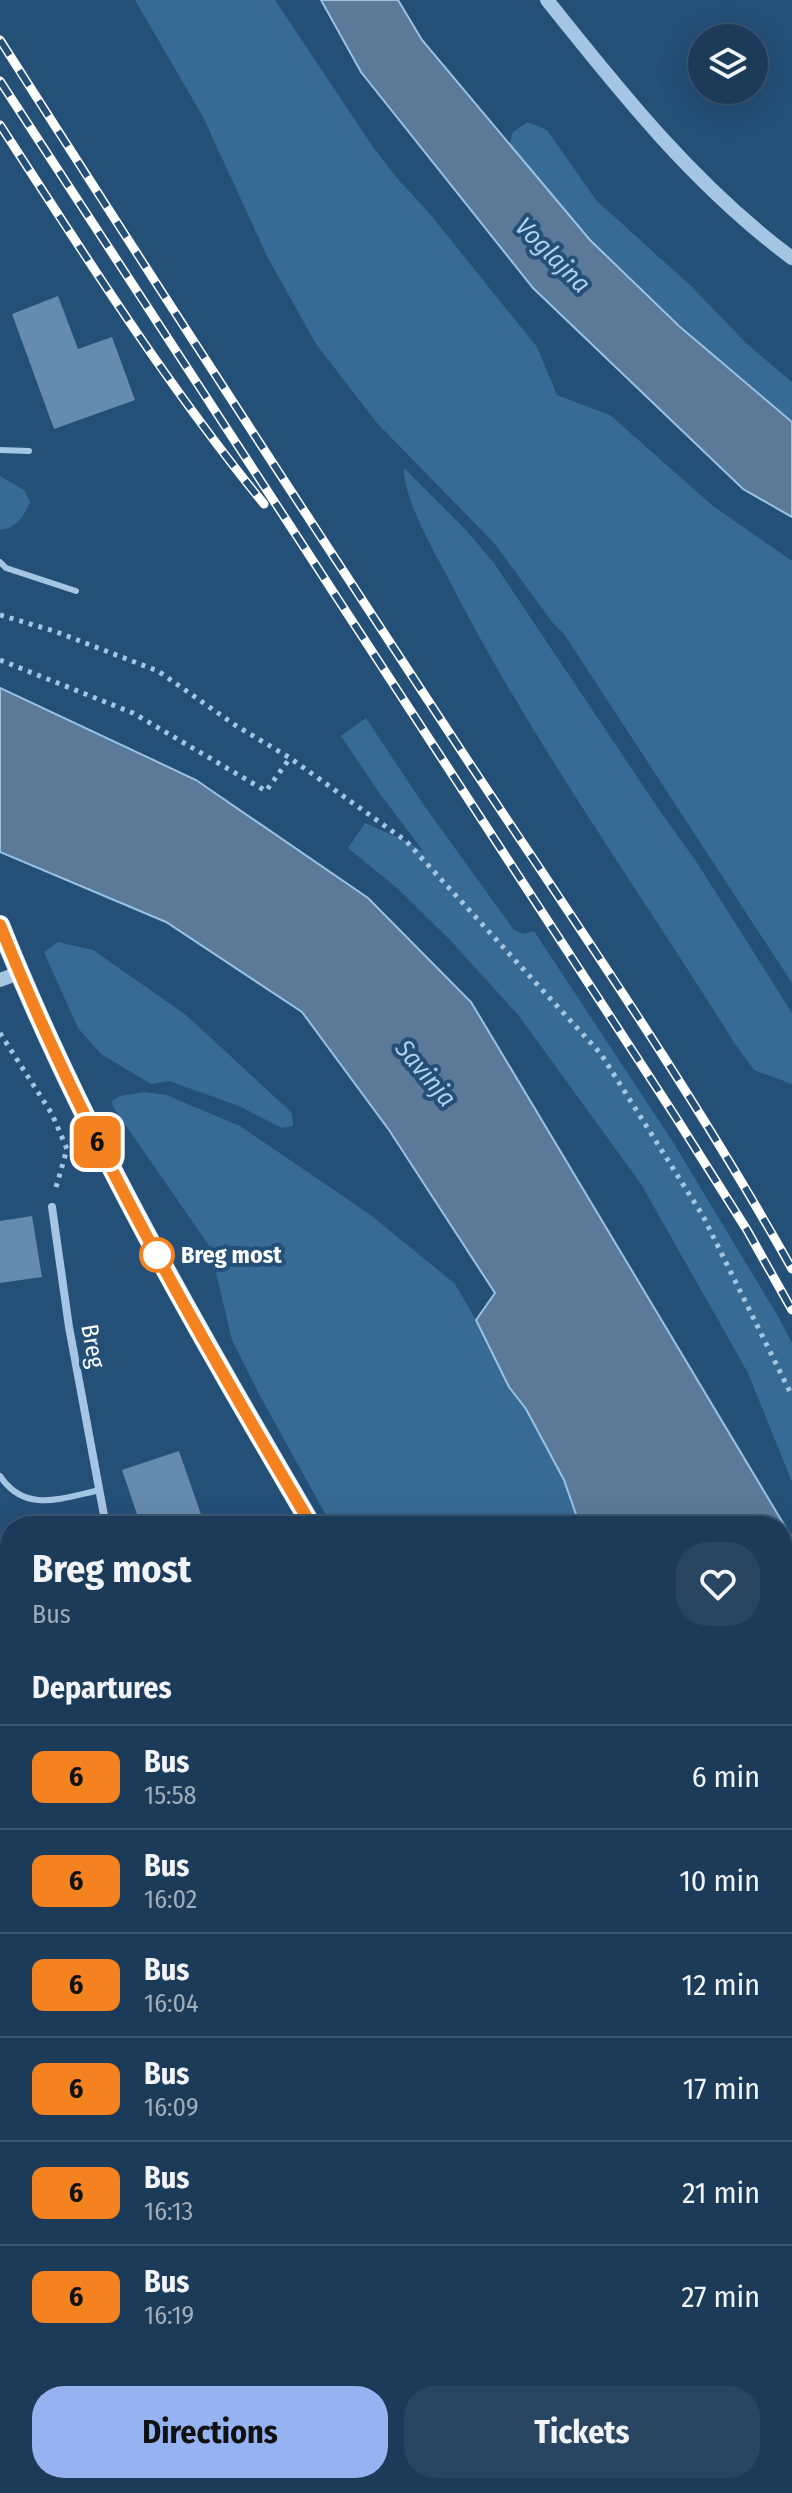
<!DOCTYPE html>
<html lang="en">
<head>
<meta charset="utf-8">
<style>
	body { margin:0; font-family:"Fira Sans Condensed",sans-serif; background:#284662; color:#f1f3f6; height:100vh; display:flex; flex-direction:column; font-size:30px; white-space:nowrap }
	* { box-sizing:border-box; margin:0 }
	p { font-size:26px; color:#a0adba }
	.icon { flex:none; width:44px; height:44px; fill:none; stroke:currentColor; stroke-width:2; stroke-linecap:round; stroke-linejoin:round }
	.map { position:relative; flex:1; overflow:hidden }
	.sheet { position:absolute; left:0px; top:1516px; width:792px; height:978px; display:flex; flex-direction:column; background:#1b3b59; border-radius:32px 32px 0 0; box-shadow:0 8px 32px #0002,0 0 0 2px #39556f }
	.sheet>* { flex:none }
	.badge { padding:0 16px; border-radius:12px; font-size:28px; line-height:52px }
	.tools { position:absolute; left:688px; top:24px; display:grid; gap:16px }
	.tools a { display:grid; place-items:center; width:80px; height:80px; border-radius:50%; background:#1b3b59; box-shadow:0 8px 32px #0002,0 0 0 2px #39556f; font-size:40px }
	.map>.badge { position:absolute; translate:-50% -50%; box-shadow:0 0 0 4px #fff }
	h2 { padding:0 32px; font-size:30px; line-height:72px }
	.round { display:grid; place-items:center; flex:none; width:84px; height:84px; border-radius:32px; background:#284662 }
	.headline { display:flex; align-items:center; justify-content:space-between; height:136px; padding:0 32px }
	h1 { font-size:38px; font-weight:700; line-height:60px }
	.primary-button { display:flex; gap:16px; margin-top:auto; padding:16px 32px }
	.primary-button a { flex:1; height:92px; border-radius:32px; background:#95b2f1; color:#111; font-size:32px; font-weight:700; line-height:92px; text-align:center }
	.primary-button a+a { background:#284662; color:#f1f3f6 }
	ul { padding:0; list-style:none }
	li { display:flex; align-items:center; gap:24px; height:104px; padding:0 32px; border-top:2px solid #39556f }
	li div { flex:1 }
	li b { display:block; font-size:30px }
	li em { font-style:normal }
	li .badge { min-width:88px; font-weight:700; text-align:center }
	.map>svg:first-child { display:block }
	.green { fill:#376a94 }
	.water { fill:#5a7a97; stroke:#99c2e4; stroke-width:2 }
	.building { fill:#658bae }
	.lines { fill:none; stroke-linecap:round; stroke-linejoin:round }
	.path { stroke:#a5c6e3; stroke-width:5; stroke-dasharray:4 6; stroke-linecap:butt }
	.service { stroke:#a5c6e3; stroke-width:6 }
	.minor { stroke:#a5c6e3; stroke-width:8 }
	.tertiary { stroke:#a5c6e3; stroke-width:14 }
	.primary { stroke:#e4effc; stroke-width:20 }
	.rail-casing { stroke:#fff; stroke-width:9 }
	.rail { stroke:#244f77; stroke-width:6; stroke-dasharray:18; stroke-linecap:butt }
	.line-casing { stroke:#fff; stroke-width:18 }
	.line { stroke:#f58220; stroke-width:12 }
	.stop-dot { fill:#fff; stroke:#f58220; stroke-width:4 }
	.labels { text-anchor:middle; stroke-width:8; stroke-linejoin:round; paint-order:stroke }
	.stop-label { font-size:24px; font-weight:bold; fill:#fff; stroke:#244f77; text-anchor:start }
	.street-label { font-size:24px; fill:#fff; stroke:#244f77 }
	.water-label { font-size:26px; font-style:italic; fill:#b0d0eb; stroke:#244f77 }
</style>
</head>
<body>
<div class="map">
<svg width="792" height="2493" viewBox="0 0 792 2493">
	<rect width="100%" height="100%" fill="#244f77"/>
	<path class="green" d="M135,0h140l98,147 24,31 33,36 107,133 20,48 53,20 103,91 79,55v422l-228,-349 -12,-12 -57,-78 -119,-122 -60,-78 -48,-86 -65,-141z
		M528,122l19,8 49,70 95,86 56,58 45,38v40c-101,-86 -203,-171 -282,-279l3,-11z
		M404,468l61,61 29,34 168,251 34,47 96,152v71l-38,-14 -19,-26c-97,-156 -206,-306 -289,-470 -14,-26 -43,-77 -42,-106z
		M0,476l24,14 6,12c-6,14 -13,26 -30,28z
		M366,718l57,86 91,126 9,4 11,-3 139,211 106,176 13,25v139l-44,-109 -107,-189 -122,-168 -69,-76 -53,-52 -49,-40 17,-25 41,18 18,11 -44,-58 -39,-58z
		M58,942l35,8 93,65 106,98 1,13 -11,2 -43,-22 -70,-25 -18,3 -50,-30 -23,-26 -34,-76z
		M144,1092l22,3 74,31 132,90 83,68 21,36 33,67 17,22 38,71 16,46h-248l-73,-132 -27,-54 -22,-93 -97,-140 -1,-6 8,-5z
		M0,1685l10,8v791h442l8,9h-460z
		M593,2484h103l-1,9h-102z"/>
	<path class="water" d="M321,0h77l24,40 168,200 89,86 113,96v95l-49,-28 -210,-201 -172,-216z
		M0,688l196,92 172,118 103,104 321,536v955h-97l1,-9h86v-958h-202l-16,-46 -38,-71 -17,-22 -33,-67 19,-27 -106,-163 -87,-118 -136,-90 -166,-70z"/>
	<path class="building" d="M58,296l20,53 34,-12 23,63 -81,29 -42,-115z
		M32,1216l10,61 -42,6v-62z
		M179,1451l26,75h-64l-19,-56z"/>
	<g class="lines">
		<path class="path" d="M0,615l54,16 104,40 77,54 55,33 116,83 195,213 102,162 89,180
			M0,660l133,53 133,78 24,-33
			M0,1033l52,81 15,35 -12,42
			M495,2493v-9"/>
		<path class="service" d="M0,450l29,1
			M0,562l6,6 70,23
			M0,1476c25,38 62,22 100,14"/>
		<path class="minor" d="M52,1207l17,120 37,199"/>
		<path class="tertiary" d="M547,0c74,93 149,187 245,258
			M0,980l19,-7"/>
		<path class="primary" d="M0,925c84,211 198,406 312,601
			M572,2493v-9"/>
		<g class="rail-casing">
			<path id="rail" d="M0,40c153,240 308,478 464,715 112,169 229,337 328,514
				M0,81l675,1035 72,114 45,80
				M0,125c84,129 166,259 264,379"/>
		</g>
		<use href="#rail" class="rail"/>
	</g>
	<g class="lines">
		<g class="line-casing">
			<path id="line" d="M0,925c84,211 197,407 312,601"/>
		</g>
		<use href="#line" class="line"/>
	</g>
	<circle class="stop-dot" cx="157" cy="1255" r="16"/>
	<g class="labels">
		<g class="stop-label">
			<text x="181" y="1263">Breg most</text>
		</g>
		<g class="street-label">
			<text transform="translate(93 1346) rotate(80)" y="8">Breg</text>
		</g>
		<g class="water-label">
			<text transform="translate(553 255) rotate(45)" y="9">Voglajna</text>
			<text transform="translate(426 1073) rotate(50)" y="9">Savinja</text>
		</g>
	</g>
</svg>
<div class="tools">
<a><svg class="icon" aria-label="layers" viewBox="0 0 24 24"><path d="M12 4l9 5-9 5-9-5zM3 14l9 5 9-5"/></svg></a>
</div>
<b class="badge" style="left:97px;top:1142px;background:#f58220;color:#111">6</b>
<section class="sheet">
<div class="headline"><div><h1>Breg most</h1><p>Bus</p></div><a class="round"><svg class="icon" aria-label="heart" viewBox="0 0 24 24"><path d="M12 20l-8-8c-3-5 5-10 8-4 3-6 11-1 8 4z"/></svg></a></div>
<h2>Departures</h2>
<ul>
<li><span class="badge" style="background:#f58220;color:#111">6</span><div><b>Bus</b><p>15:58</p></div><em>6 min</em></li>
<li><span class="badge" style="background:#f58220;color:#111">6</span><div><b>Bus</b><p>16:02</p></div><em>10 min</em></li>
<li><span class="badge" style="background:#f58220;color:#111">6</span><div><b>Bus</b><p>16:04</p></div><em>12 min</em></li>
<li><span class="badge" style="background:#f58220;color:#111">6</span><div><b>Bus</b><p>16:09</p></div><em>17 min</em></li>
<li><span class="badge" style="background:#f58220;color:#111">6</span><div><b>Bus</b><p>16:13</p></div><em>21 min</em></li>
<li><span class="badge" style="background:#f58220;color:#111">6</span><div><b>Bus</b><p>16:19</p></div><em>27 min</em></li>
</ul>
<div class="primary-button"><a>Directions</a><a>Tickets</a></div>
</section>
</div>
</body>
</html>
